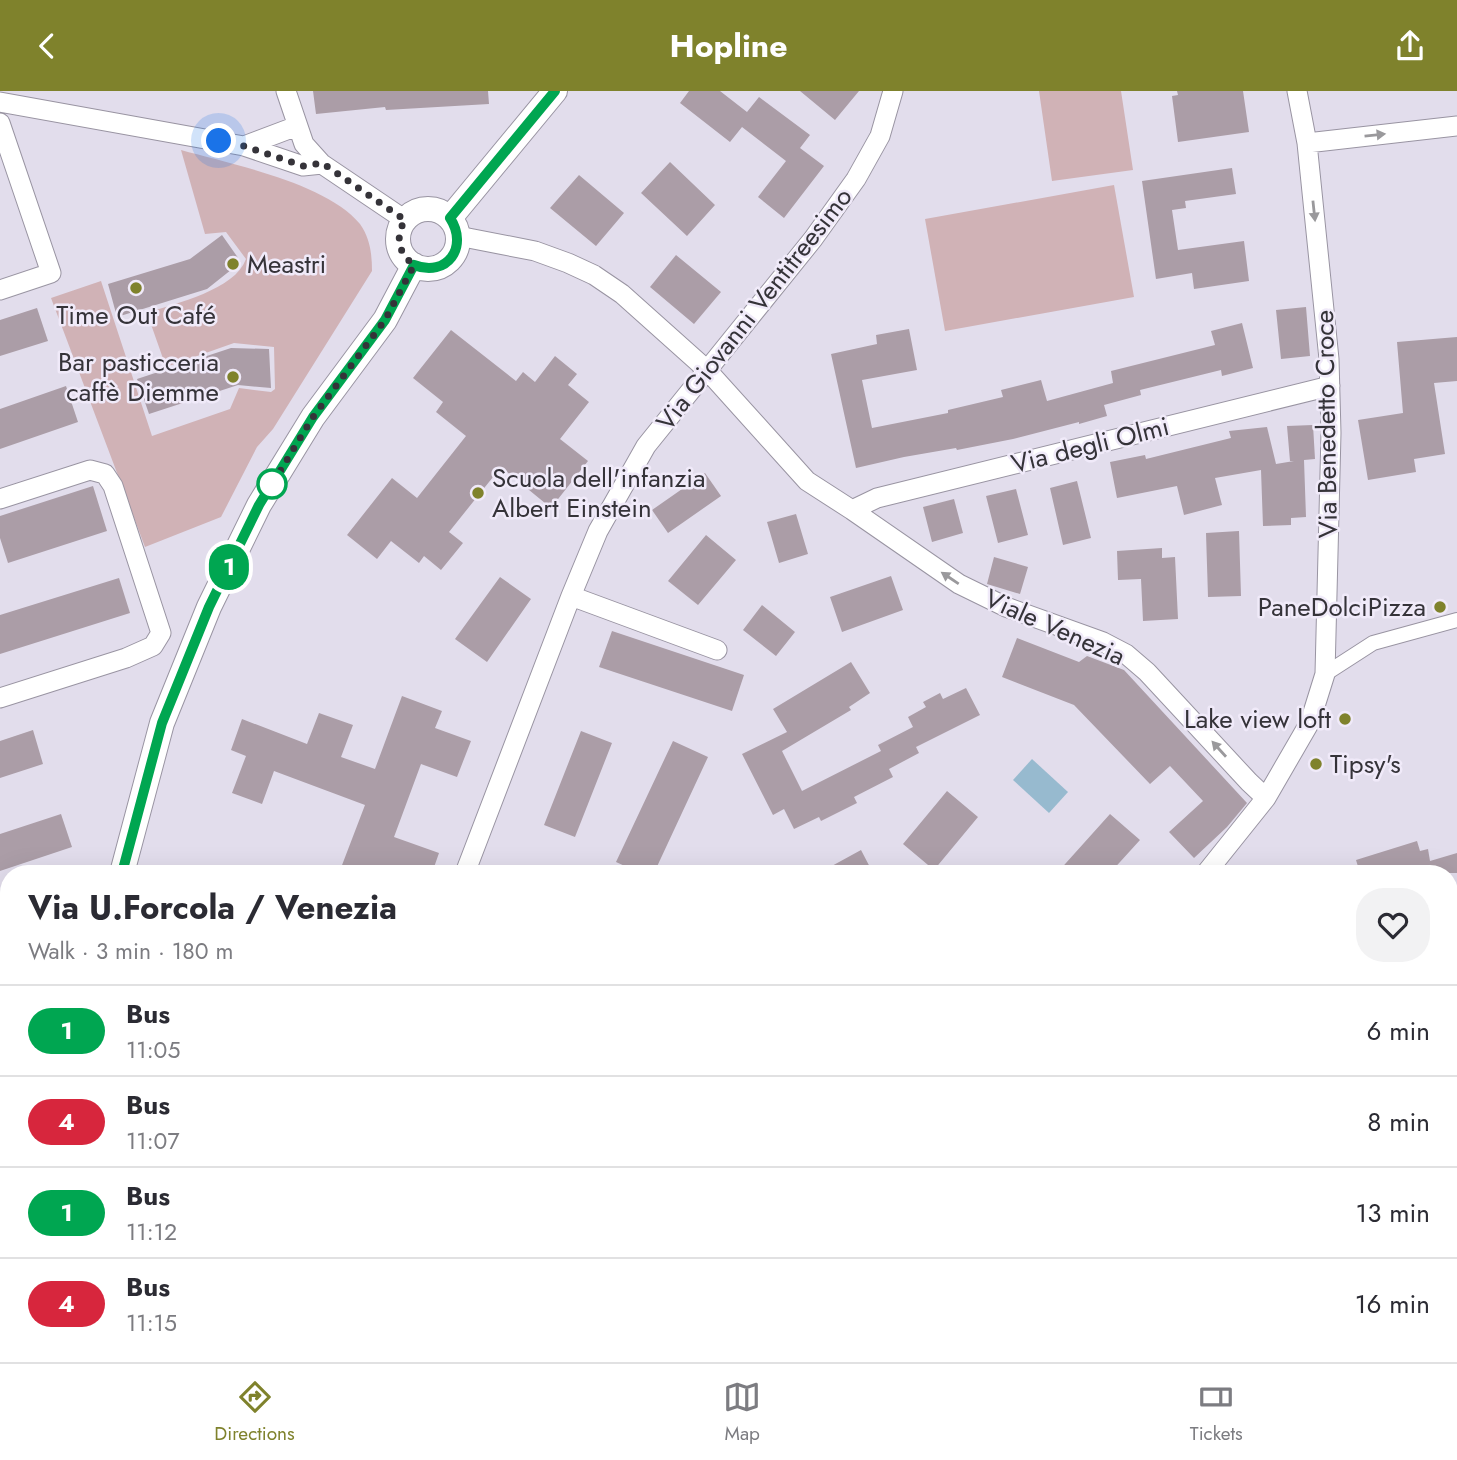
<!DOCTYPE html>
<html lang="en">
<head>
<meta charset="utf-8">
<style>
	body { margin:0; font-family:Jost,sans-serif; background:#f2f2f3; color:#2b2b33; height:100vh; display:flex; flex-direction:column; font-size:26px; white-space:nowrap }
	* { box-sizing:border-box; margin:0 }
	p { font-size:23px; color:#7c7c81 }
	.icon { flex:none; width:38px; height:38px; fill:none; stroke:currentColor; stroke-width:2; stroke-linecap:round; stroke-linejoin:round }
	.map { position:relative; flex:1; overflow:hidden }
	.sheet { position:absolute; left:0px; top:774px; width:1458px; height:499px; display:flex; flex-direction:column; background:#fff; border-radius:28px 28px 0 0; box-shadow:0 7px 28px #0002 }
	.sheet>* { flex:none }
	.badge { padding:0 14px; border-radius:23px; font-size:24px; line-height:46px }
	.you { position:absolute; width:35px; height:35px; margin:-18px; border:5px solid #fff; border-radius:50%; background:#1a73e8; box-shadow:0 0 0 10px #1a73e833 }
	.map>.badge { position:absolute; translate:-50% -50%; box-shadow:0 0 0 4px #fff }
	.round { display:grid; place-items:center; flex:none; width:74px; height:74px; border-radius:28px; background:#f2f2f3 }
	.headline { display:flex; align-items:center; justify-content:space-between; height:119px; padding:0 28px }
	h1 { font-size:33px; font-weight:700; line-height:52px }
	ul { padding:0; list-style:none }
	li { display:flex; align-items:center; gap:21px; height:91px; padding:0 28px; border-top:2px solid #e1e1e2 }
	li div { flex:1 }
	li b { display:block; font-size:26px }
	li em { font-style:normal }
	li .badge { min-width:77px; font-weight:700; text-align:center }
	header { display:flex; justify-content:space-between; align-items:center; height:91px; padding:0 28px; background:#7f822c; color:#fff; font-size:32px; font-weight:700 }
	.menu { display:flex; justify-content:space-around; align-items:center; height:98px; border-top:2px solid #e1e1e2; background:#fff; font-size:19px; color:#7c7c81 }
	.menu a { display:grid; justify-items:center; gap:4px }
	.menu .on { color:#7f822c }
	.map>svg:first-child { display:block }
	.green { fill:#d0b2b6 }
	.water { fill:#97bacf }
	.building { fill:#ab9da7 }
	.lines { fill:none; stroke-linecap:round; stroke-linejoin:round }
	.pedestrian-casing { stroke:#9994a2; stroke-width:16 }
	.minor-casing { stroke:#9994a2; stroke-width:21 }
	.tertiary-casing { stroke:#9994a2; stroke-width:26 }
	.secondary-casing { stroke:#9994a2; stroke-width:30 }
	.pedestrian { stroke:#fff; stroke-width:14 }
	.minor { stroke:#fff; stroke-width:19 }
	.tertiary { stroke:#fff; stroke-width:24 }
	.secondary { stroke:#fff; stroke-width:28 }
	.oneway { fill:#9a999c }
	.line-casing { stroke:#fff; stroke-width:16 }
	.line { stroke:#00a651; stroke-width:10 }
	.walk { stroke:#353339; stroke-width:7; stroke-dasharray:0 12.6 }
	.poi-dot { fill:#7f822c; stroke:#f0eaf9; stroke-width:2.5 }
	.stop-dot { fill:#fff; stroke:#00a651; stroke-width:3.5 }
	.labels { text-anchor:middle; stroke-width:5; stroke-linejoin:round; paint-order:stroke }
	.poi-label { font-size:26px; fill:#353339; stroke:#f0eaf9; text-anchor:start }
	.street-label { font-size:26px; fill:#353339; stroke:#f0eaf9 }
</style>
</head>
<body>
<header><svg class="icon" aria-label="back" viewBox="0 0 24 24"><path d="M15 5l-7 7 7 7"/></svg>Hopline<svg class="icon" aria-label="share" viewBox="0 0 24 24"><path d="M12 15V3M7 8l5-5 5 5M5 13v7h14v-7"/></svg></header>
<div class="map">
<svg width="1457" height="1271" viewBox="0 0 1457 1271">
	<rect width="100%" height="100%" fill="#e2ddec"/>
	<path class="green" d="M1039,0h82l12,79 -81,11z
		M181,59c50,14 146,33 179,74 10,14 12,30 12,47l-99,158 -16,18 -36,70 -76,30 -94,-249 50,-17 51,155 78,-27 9,-21 32,4 4,-3 -1,-42 -40,-4 -68,24 -19,-54c29,-10 88,-23 99,-54l-20,-27 -21,2z
		M1114,94l20,112 -189,34 -20,-112z
		M0,1014l9,4v67l-9,34z"/>
	<path class="water" d="M1032,668l36,33 -19,21 -36,-33z"/>
	<path class="building" d="M313,0h175l1,13 -103,6 -1,-3 -69,7z
		M689,0h31l27,21 12,-15 51,38 -10,13 24,18 -40,52 -26,-21 28,-36 -44,-34 -12,15 -50,-39z
		M800,0h59l-24,29z
		M1177,0h66l6,41 -71,10 -6,-46 6,-1z
		M670,71l45,43 -28,31 -46,-43z
		M1232,77l4,26 -51,7 1,7 -14,2 6,40 66,-9 5,40 -55,8 -2,-16 -36,6 -14,-98z
		M579,84l45,38 -28,33 -46,-38z
		M222,144l19,27 -34,27 -90,28 -9,-33 82,-25z
		M676,164l45,37 -27,32 -44,-37z
		M1306,216l4,49 -29,3 -5,-49z
		M37,217l11,33 -48,15v-36z
		M1242,232l11,45 -31,8 -1,-6 -81,20 1,5 -37,10 3,11 -28,8v-2l-66,17 -56,11 -1,-2 -52,9 -48,11 -25,-114 46,-10 -1,-9 33,-6 8,41 -55,10 10,48 76,-15v-3l55,-13 -2,-7 40,-10 6,21 66,-18 -2,-12 104,-26 -4,-14z
		M451,239l65,51 7,-9 12,10 20,-26 22,18 -9,11 21,17 -29,37 28,22 -37,47 -50,-41 -52,65 14,11 -22,27 -17,-14 -5,7 -28,-22 -14,18 -30,-24 45,-57 25,20 49,-62 -30,-24 7,-10 -30,-24z
		M1457,246v44l-23,2 11,71 -31,5 2,13 -48,8 -10,-60 45,-7 -6,-71z
		M231,257l38,1 2,39 -33,-3 -89,29 -12,-35z
		M66,295l12,36 -78,27v-40z
		M1313,334l2,34 -11,1 2,57 -15,1v7l-28,1 -2,-56 -46,8 7,27 -38,10 -7,-29 -60,12 -7,-36 35,-7 1,4 85,-21 -2,-7 38,-4 9,37 18,-3h-4l-3,-35z
		M705,382l16,23 -53,37 -16,-23z
		M1077,390l14,57 -28,7 -13,-57z
		M93,395l14,45 -99,32 -8,-25v-22z
		M1016,398l12,46 -30,8 -12,-47z
		M954,408l9,34 -31,9 -9,-35z
		M796,423l12,40 -29,9 -12,-41z
		M1239,440l2,65 -33,1 -2,-64z
		M706,444l30,25 -38,45 -30,-24z
		M1162,457v10l13,-1 3,62 -35,2 -2,-42 -23,1 -1,-29z
		M994,466l34,10 -8,27 -33,-10z
		M891,485l12,34 -61,22 -12,-35z
		M500,486l31,22 -44,63 -32,-23z
		M119,487l11,35 -130,41v-39z
		M762,514l33,27 -19,24 -33,-26z
		M612,540l132,44 -12,36 -133,-44z
		M1017,547l62,24 8,-6 37,14 123,133 -20,24 -33,31 -25,-26 34,-31 -33,-35 -20,18 -76,-79 -72,-28z
		M851,571l19,31 -21,14 2,3 -69,41 20,40 79,-40 -3,-6 35,-18 -5,-10 18,-10 -3,-5 17,-9 3,6 23,-11 14,27 -64,32 3,6 -30,16 4,8 -39,20 3,6 -36,18 -2,-4 -25,12 -10,-20 -11,6 -31,-61 45,-22 -14,-23z
		M402,605l40,15 -7,17 36,13 -14,36 -36,-13 -27,73 45,16 -7,20h-93l26,-68 -91,-34 -12,33 -30,-11 14,-37 -15,-6 11,-31 65,25 12,-31 34,12 -12,32 34,12z
		M33,639l10,34 -43,14v-37z
		M581,640l31,12 -37,94 -31,-12z
		M673,650l35,16 -54,116h-14l-24,-11z
		M947,700l31,26 -44,53 -31,-26z
		M61,723l11,33 -72,24v-37z
		M1110,723l30,26 -30,33h-53z
		M1417,750l3,10 8,-2 2,12 27,-8v20h-97l-4,-13z
		M861,759l12,23h-54z"/>
	<g class="lines">
		<g class="pedestrian-casing">
			<path id="pedestrian" d="M1325,583l48,-31 84,-23"/>
		</g>
		<g class="minor-casing">
			<path id="minor" d="M286,0l18,53 18,20 83,56
				M0,11l244,44 59,20 19,-2
				M0,32l51,150 -51,17
				M1307,52l150,-17
				M244,55l53,-20
				M458,145l77,15 33,12 26,12 28,19 85,76 100,111 45,29 107,74 47,23 97,35 23,12 21,18 102,110 17,16
				M0,408l90,-29 15,4 8,12 48,147 -8,13 -27,12 -126,40
				M852,419l25,-12 453,-112
				M571,505l146,54
				M465,782l106,-277 27,-65 48,-85 167,-207 43,-60 24,-43 13,-45
				M1206,782l60,-75 44,-76 15,-48 6,-241 -2,-74 -22,-216 -10,-52
				M0,813l9,-3
				M0,995l9,4
				M732,1264l5,7
				M892,1264l13,7
				M519,1271l21,-7
				M824,1271l12,-7
				M937,1271l4,-7"/>
		</g>
		<g class="tertiary-casing">
			<path id="tertiary" d="M398 148a30 30 0 1 1 60 0a30 30 0 1 1-60 0Z
				M450,127l105,-127
				M122,782l40,-150 47,-116 50,-102 54,-88 72,-97 29,-55
				M0,1209l9,-24"/>
		</g>
		<g class="secondary-casing">
			<path id="secondary" d="M1449,1173l8,-6
				M1329,1271l9,-7"/>
		</g>
		<use href="#pedestrian" class="pedestrian"/>
		<use href="#minor" class="minor"/>
		<use href="#tertiary" class="tertiary"/>
		<use href="#secondary" class="secondary"/>
	</g>
	<defs><path id="oneway-solid" d="M-6-.8H1V-3.2L6.5 0L1 3.2V.8H-6Z" transform="scale(1.75)"/></defs>
	<g class="oneway">
		<use href="#oneway-solid" transform="translate(1375 44) rotate(-6)"/>
		<use href="#oneway-solid" transform="translate(1314 120) rotate(84)"/>
		<use href="#oneway-solid" transform="translate(950 487) rotate(-146)"/>
		<use href="#oneway-solid" transform="translate(1219 658) rotate(-132)"/>
	</g>
	<g class="lines">
		<g class="line-casing">
			<path id="line" d="M122,782l40,-150 47,-116 50,-102 54,-88 72,-97 29,-55c33,13 55,-18 36,-47l105,-127"/>
		</g>
		<use href="#line" class="line"/>
		<path class="walk" d="M219,50l25,5 59,20 19,-3 83,57c-10,17 -7,33 9,45l-29,55 -72,97 -42,69 1,-2"/>
	</g>
	<g class="poi-dot">
		<circle cx="233" cy="173" r="7"/>
		<circle cx="136" cy="197" r="7"/>
		<circle cx="233" cy="286" r="7"/>
		<circle cx="478" cy="402" r="7"/>
		<circle cx="1440" cy="516" r="7"/>
		<circle cx="1345" cy="628" r="7"/>
		<circle cx="1316" cy="673" r="7"/>
	</g>
	<circle class="stop-dot" cx="272" cy="393" r="14"/>
	<g class="labels">
		<g class="poi-label">
			<text x="247" y="182">Meastri</text>
			<text x="136" y="233" text-anchor="middle">Time Out Café</text>
			<text x="219" y="280" text-anchor="end">Bar pasticceria<tspan x="219" dy="30">caffè Diemme</tspan></text>
			<text x="492" y="396">Scuola dell'infanzia<tspan x="492" dy="30">Albert Einstein</tspan></text>
			<text x="1426" y="525" text-anchor="end">PaneDolciPizza</text>
			<text x="1331" y="637" text-anchor="end">Lake view loft</text>
			<text x="1330" y="682">Tipsy's</text>
		</g>
		<g class="street-label">
			<text transform="translate(754 218) rotate(-52)" y="9">Via Giovanni Ventitreesimo</text>
			<text transform="translate(1326 333) rotate(-91)" y="9">Via Benedetto Croce</text>
			<text transform="translate(1090 354) rotate(-14)" y="9">Via degli Olmi</text>
			<text transform="translate(1055 536) rotate(24)" y="9">Viale Venezia</text>
		</g>
	</g>
</svg>
<div class="you" style="left:219px;top:50px"></div>
<b class="badge" style="left:229px;top:476px;background:#00a651;color:#fff">1</b>
<section class="sheet">
<div class="headline"><div><h1>Via U.Forcola / Venezia</h1><p>Walk · 3 min · 180 m</p></div><a class="round"><svg class="icon" aria-label="heart" viewBox="0 0 24 24"><path d="M12 20l-8-8c-3-5 5-10 8-4 3-6 11-1 8 4z"/></svg></a></div>
<ul>
<li><span class="badge" style="background:#00a651;color:#fff">1</span><div><b>Bus</b><p>11:05</p></div><em>6 min</em></li>
<li><span class="badge" style="background:#d7263d;color:#fff">4</span><div><b>Bus</b><p>11:07</p></div><em>8 min</em></li>
<li><span class="badge" style="background:#00a651;color:#fff">1</span><div><b>Bus</b><p>11:12</p></div><em>13 min</em></li>
<li><span class="badge" style="background:#d7263d;color:#fff">4</span><div><b>Bus</b><p>11:15</p></div><em>16 min</em></li>
</ul>
</section>
</div>
<nav class="menu">
<a class="on"><svg class="icon" aria-label="directions" viewBox="0 0 24 24"><path d="M12 3l9 9-9 9-9-9zM9 14v-3h6M13 9l2 2-2 2"/></svg>Directions</a>
<a><svg class="icon" aria-label="map" viewBox="0 0 24 24"><path d="M3 6l6-2 6 2 6-2v14l-6 2-6-2-6 2zM9 4v14M15 6v14"/></svg>Map</a>
<a><svg class="icon" aria-label="tickets" viewBox="0 0 24 24"><path d="M3 7h18v10H3zM15 7v10"/></svg>Tickets</a>
</nav>
</body>
</html>
